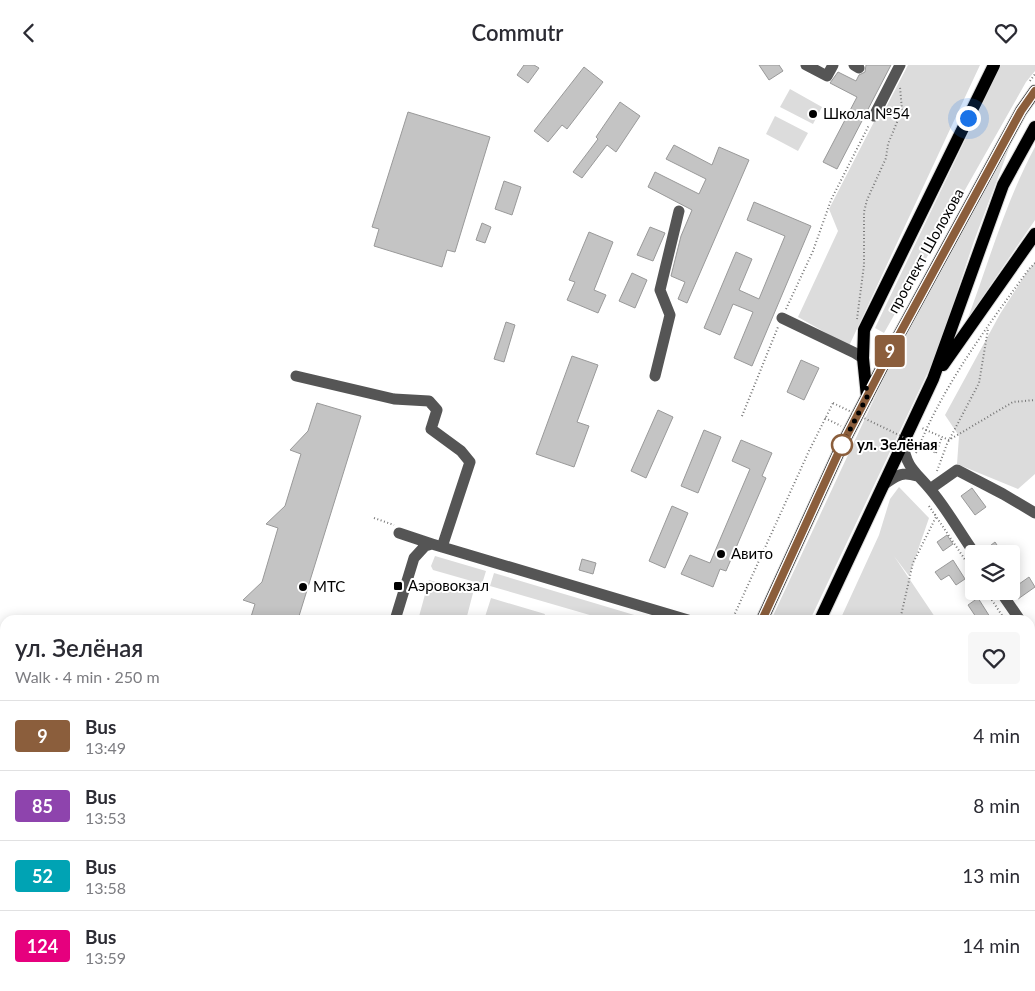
<!DOCTYPE html>
<html lang="en">
<head>
<meta charset="utf-8">
<style>
	body { margin:0; font-family:Lato,sans-serif; background:#f7f7f7; color:#2b2b33; height:100vh; display:flex; flex-direction:column; font-size:19px; white-space:nowrap }
	* { box-sizing:border-box; margin:0 }
	p { font-size:16px; color:#7c7c81 }
	.icon { flex:none; width:28px; height:28px; fill:none; stroke:currentColor; stroke-width:2; stroke-linecap:round; stroke-linejoin:round }
	.map { position:relative; flex:1; overflow:hidden }
	.drawer { position:absolute; left:0px; top:550px; width:1035px; height:376px; display:flex; flex-direction:column; background:#fff; border-radius:15px 15px 0 0; box-shadow:0 2px 12px #0003 }
	.drawer>* { flex:none }
	.badge { padding:0 10px; border-radius:4px; font-size:18px; line-height:32px }
	.controls { position:absolute; left:965px; top:480px; display:grid; gap:10px }
	.controls a { display:grid; place-items:center; width:55px; height:55px; border-radius:5px; background:#fff; box-shadow:0 2px 12px #0003; font-size:25px }
	.you { position:absolute; width:25px; height:25px; margin:-12px; border:4px solid #fff; border-radius:50%; background:#1a73e8; box-shadow:0 0 0 8px #1a73e833 }
	.map>.badge { position:absolute; translate:-50% -50%; box-shadow:0 0 0 2px #fff }
	.round { display:grid; place-items:center; flex:none; width:52px; height:52px; border-radius:5px; background:#f7f7f7 }
	.headline { display:flex; align-items:center; justify-content:space-between; height:85px; padding:0 15px }
	h1 { font-size:24px; font-weight:600; line-height:38px }
	ul { padding:0; list-style:none }
	li { display:flex; align-items:center; gap:15px; height:70px; padding:0 15px; border-top:1px solid #e1e1e2 }
	li div { flex:1 }
	li b { display:block; font-size:19px }
	li em { font-style:normal }
	li .badge { min-width:55px; font-weight:700; text-align:center }
	header { display:flex; justify-content:space-between; align-items:center; height:65px; padding:0 15px; background:#fff; font-size:22px; font-weight:600 }
	.map>svg:first-child { display:block }
	.green { fill:#dcdcdc }
	.building { fill:#c4c4c4; stroke:#999 }
	.lines { fill:none; stroke-linecap:round; stroke-linejoin:round }
	.major-casing { stroke:#dbdbdb; stroke-width:14 }
	.path { stroke:#777; stroke-width:2; stroke-dasharray:1 2.5; stroke-linecap:butt }
	.minor { stroke:#555; stroke-width:11 }
	.major { stroke:#000; stroke-width:12 }
	.path-bridge { stroke:#777; stroke-width:2; stroke-dasharray:1 2.5; stroke-linecap:butt }
	.line-casing { stroke:#fff; stroke-width:11 }
	.line { stroke:#8b5e3c; stroke-width:8 }
	.walk { stroke:#000; stroke-width:5; stroke-dasharray:0 9 }
	.poi-dot { fill:#000; stroke:#fff; stroke-width:2 }
	.stop-dot { fill:#fff; stroke:#8b5e3c; stroke-width:2.5 }
	.labels { text-anchor:middle; stroke-width:4; stroke-linejoin:round; paint-order:stroke }
	.poi-label { font-size:15px; fill:#000; stroke:#fff; text-anchor:start }
	.street-label { font-size:15px; fill:#000; stroke:#fff }
	.stop-label { font-size:15px; font-weight:bold; fill:#000; stroke:#fff; text-anchor:start }
</style>
</head>
<body>
<header><svg class="icon" aria-label="back" viewBox="0 0 24 24"><path d="M15 5l-7 7 7 7"/></svg>Commutr<svg class="icon" aria-label="heart" viewBox="0 0 24 24"><path d="M12 20l-8-8c-3-5 5-10 8-4 3-6 11-1 8 4z"/></svg></header>
<div class="map">
<svg width="1035" height="926" viewBox="0 0 1035 926">
	<rect width="100%" height="100%" fill="#fff"/>
	<path class="green" d="M908,0h72l-131,281 -51,-29 40,-86 -9,-22 47,-91 4,1z
		M1001,0h34v6l-9,11 -142,251 -9,-5z
		M790,24l32,18 -9,17 -33,-17z
		M775,51l33,17 -10,18 -32,-17z
		M1011,78l-37,98 -38,114 -126,265h-39l146,-313z
		M1035,82v73l-67,98c21,-57 38,-117 67,-171z
		M1035,198v211l-17,15 -61,-25 2,-28 -14,-21 55,-101 29,-45z
		M899,422l30,31 -20,58 -15,-20 43,64h-97l39,-85 11,-36z
		M435,491l51,15 -4,13 -49,-14 -2,-4z
		M494,508l157,47h-44l-117,-34z
		M429,515l44,13 -7,27h-48z
		M491,533l54,16 -2,6h-59z
		M1030,718l5,8v100l-5,6z
		M607,921h29l-1,5h-30z
		M672,921h299l-2,5h-299z"/>
	<path class="building" d="M524,0h10l5,3 -11,15 -11,-8z
		M759,0h20l4,6 -14,9z
		M866,0h25l-54,104 -14,-7 34,-65 -27,-14 8,-11 18,9 3,-6 6,-3z
		M584,2l19,15 -36,47 -5,-4 -14,17 -14,-11z
		M620,37l20,14 -24,36 -9,-7 -25,33 -9,-6 25,-33 -2,-2z
		M408,47l82,25 -35,115 -8,-2 -5,17 -68,-21 5,-17 -7,-2z
		M674,80l38,20 7,-18 30,13 -62,143 -9,-4 7,-17 -14,-6 10,-40 11,-26 -44,-23 7,-15 44,22 7,-15 -40,-20z
		M504,116l17,6 -9,28 -17,-6z
		M754,137l57,24 -59,140 -18,-8 19,-46 -20,-8 -13,31 -16,-7 32,-76 16,7 -13,31 20,9 26,-63 -38,-16z
		M482,158l9,4 -6,16 -9,-3z
		M650,162l15,6 -12,28 -16,-6z
		M589,167l24,10 -19,48 12,5 -8,18 -31,-13 8,-18 -6,-2z
		M632,208l15,7 -12,28 -16,-7z
		M506,257l9,3 -11,37 -10,-3z
		M572,291l26,9 -21,57 12,4 -15,41 -38,-13z
		M801,295l18,8 -15,32 -17,-8z
		M317,338l44,13 -62,200 -1,4h-48l5,-16 -12,-4 19,-18 16,-54 -12,-4 19,-18 16,-52 -11,-4 18,-19z
		M658,345l15,7 -27,61 -15,-7z
		M704,365l17,7 -23,56 -17,-7z
		M741,375l31,13 -10,23 4,2 -40,93 -6,-2 -7,18 -32,-13 9,-19 20,8 40,-94 -18,-8z
		M972,423l14,19 -11,8 -14,-19z
		M672,441l16,7 -23,55 -16,-7z
		M947,470l6,9 -10,7 -6,-9z
		M995,477l8,12h-14l-3,-5z
		M582,494l14,4 -3,11 -14,-4z
		M953,495l12,19 -9,6 -7,-10 -8,5 -6,-8z
		M1029,512l6,10 -17,12 -6,-10z
		M978,533l12,19 -5,3h-7l-10,-15z"/>
	<g class="lines">
		<g class="major-casing">
			<path id="major" d="M943,300l92,-131
				M867,332l-4,-39 1,-28 130,-265
				M762,555l80,-175 50,-97 129,-237 14,-20
				M820,555l113,-241 70,-194 32,-58
				M590,926l2,-5
				M648,926l2,-5"/>
		</g>
		<path class="path" d="M1030,16l5,-7
			M1035,198l-6,6c-37,51 -76,103 -103,161l23,10 64,-38 22,-2
			M786,244l27,-58 18,-51 38,-75
			M857,254l7,-54v-53l3,-12 19,-42 2,-14 14,-34 -2,-23
			M742,351l36,-89
			M825,353l16,8
			M916,388l10,-23 -4,-2
			M936,388l6,-16
			M937,406l10,-27 32,-61 9,-54
			M929,441l45,67
			M374,453l20,7
			M986,526l19,29
			M732,555l77,-169 24,-48
			M900,555l13,-57 23,-46 -1,-3
			M1030,590l5,8
			M874,921l8,5
			M944,921v5
			M570,926v-5
			M789,926l1,-5"/>
		<path class="minor" d="M806,0l21,11 6,-11
			M854,0l5,3
			M874,51l26,-51
			M782,253l73,35 8,5
			M296,311l98,23 35,2 8,9 -6,19 30,22 9,11 -28,85
			M655,311l15,-61 -10,-25 19,-79
			M903,378c3,25 13,29 27,46 17,20 30,44 45,65
			M883,420c14,-9 17,-14 34,-9
			M930,424l27,-19 46,24 32,19
			M399,468l33,11
			M1000,526l20,29
			M395,555l19,-62 11,-12 7,-2 256,76
			M1030,570l5,7"/>
		<use href="#major" class="major"/>
		<path class="path-bridge" d="M833,338l103,50"/>
	</g>
	<g class="lines">
		<g class="line-casing">
			<path id="line" d="M762,555l80,-175 50,-97 129,-237 14,-20"/>
		</g>
		<use href="#line" class="line"/>
		<path class="walk" d="M842,380l25,-48 -3,-39v-28l104,-212"/>
	</g>
	<g class="poi-dot">
		<circle cx="813" cy="49" r="5"/>
		<circle cx="721" cy="489" r="5"/>
		<rect x="393" y="516" width="10" height="10" rx="2.5"/>
		<circle cx="303" cy="522" r="5"/>
	</g>
	<circle class="stop-dot" cx="842" cy="380" r="10"/>
	<g class="labels">
		<g class="poi-label">
			<text x="823" y="54">Школа №54</text>
			<text x="731" y="494">Авито</text>
			<text x="408" y="526">Аэровокзал</text>
			<text x="313" y="527">МТС</text>
		</g>
		<g class="street-label">
			<text transform="translate(926 186) rotate(-61)" y="5">проспект Шолохова</text>
		</g>
		<g class="stop-label">
			<text x="857" y="385">ул. Зелёная</text>
		</g>
	</g>
</svg>
<div class="controls">
<a><svg class="icon" aria-label="layers" viewBox="0 0 24 24"><path d="M12 4l9 5-9 5-9-5zM3 14l9 5 9-5"/></svg></a>
</div>
<div class="you" style="left:968px;top:53px"></div>
<b class="badge" style="left:890px;top:286px;background:#8b5e3c;color:#fff">9</b>
<section class="drawer">
<div class="headline"><div><h1>ул. Зелёная</h1><p>Walk · 4 min · 250 m</p></div><a class="round"><svg class="icon" aria-label="heart" viewBox="0 0 24 24"><path d="M12 20l-8-8c-3-5 5-10 8-4 3-6 11-1 8 4z"/></svg></a></div>
<ul>
<li><span class="badge" style="background:#8b5e3c;color:#fff">9</span><div><b>Bus</b><p>13:49</p></div><em>4 min</em></li>
<li><span class="badge" style="background:#8e44ad;color:#fff">85</span><div><b>Bus</b><p>13:53</p></div><em>8 min</em></li>
<li><span class="badge" style="background:#00a3b4;color:#fff">52</span><div><b>Bus</b><p>13:58</p></div><em>13 min</em></li>
<li><span class="badge" style="background:#e6007e;color:#fff">124</span><div><b>Bus</b><p>13:59</p></div><em>14 min</em></li>
</ul>
</section>
</div>
</body>
</html>
